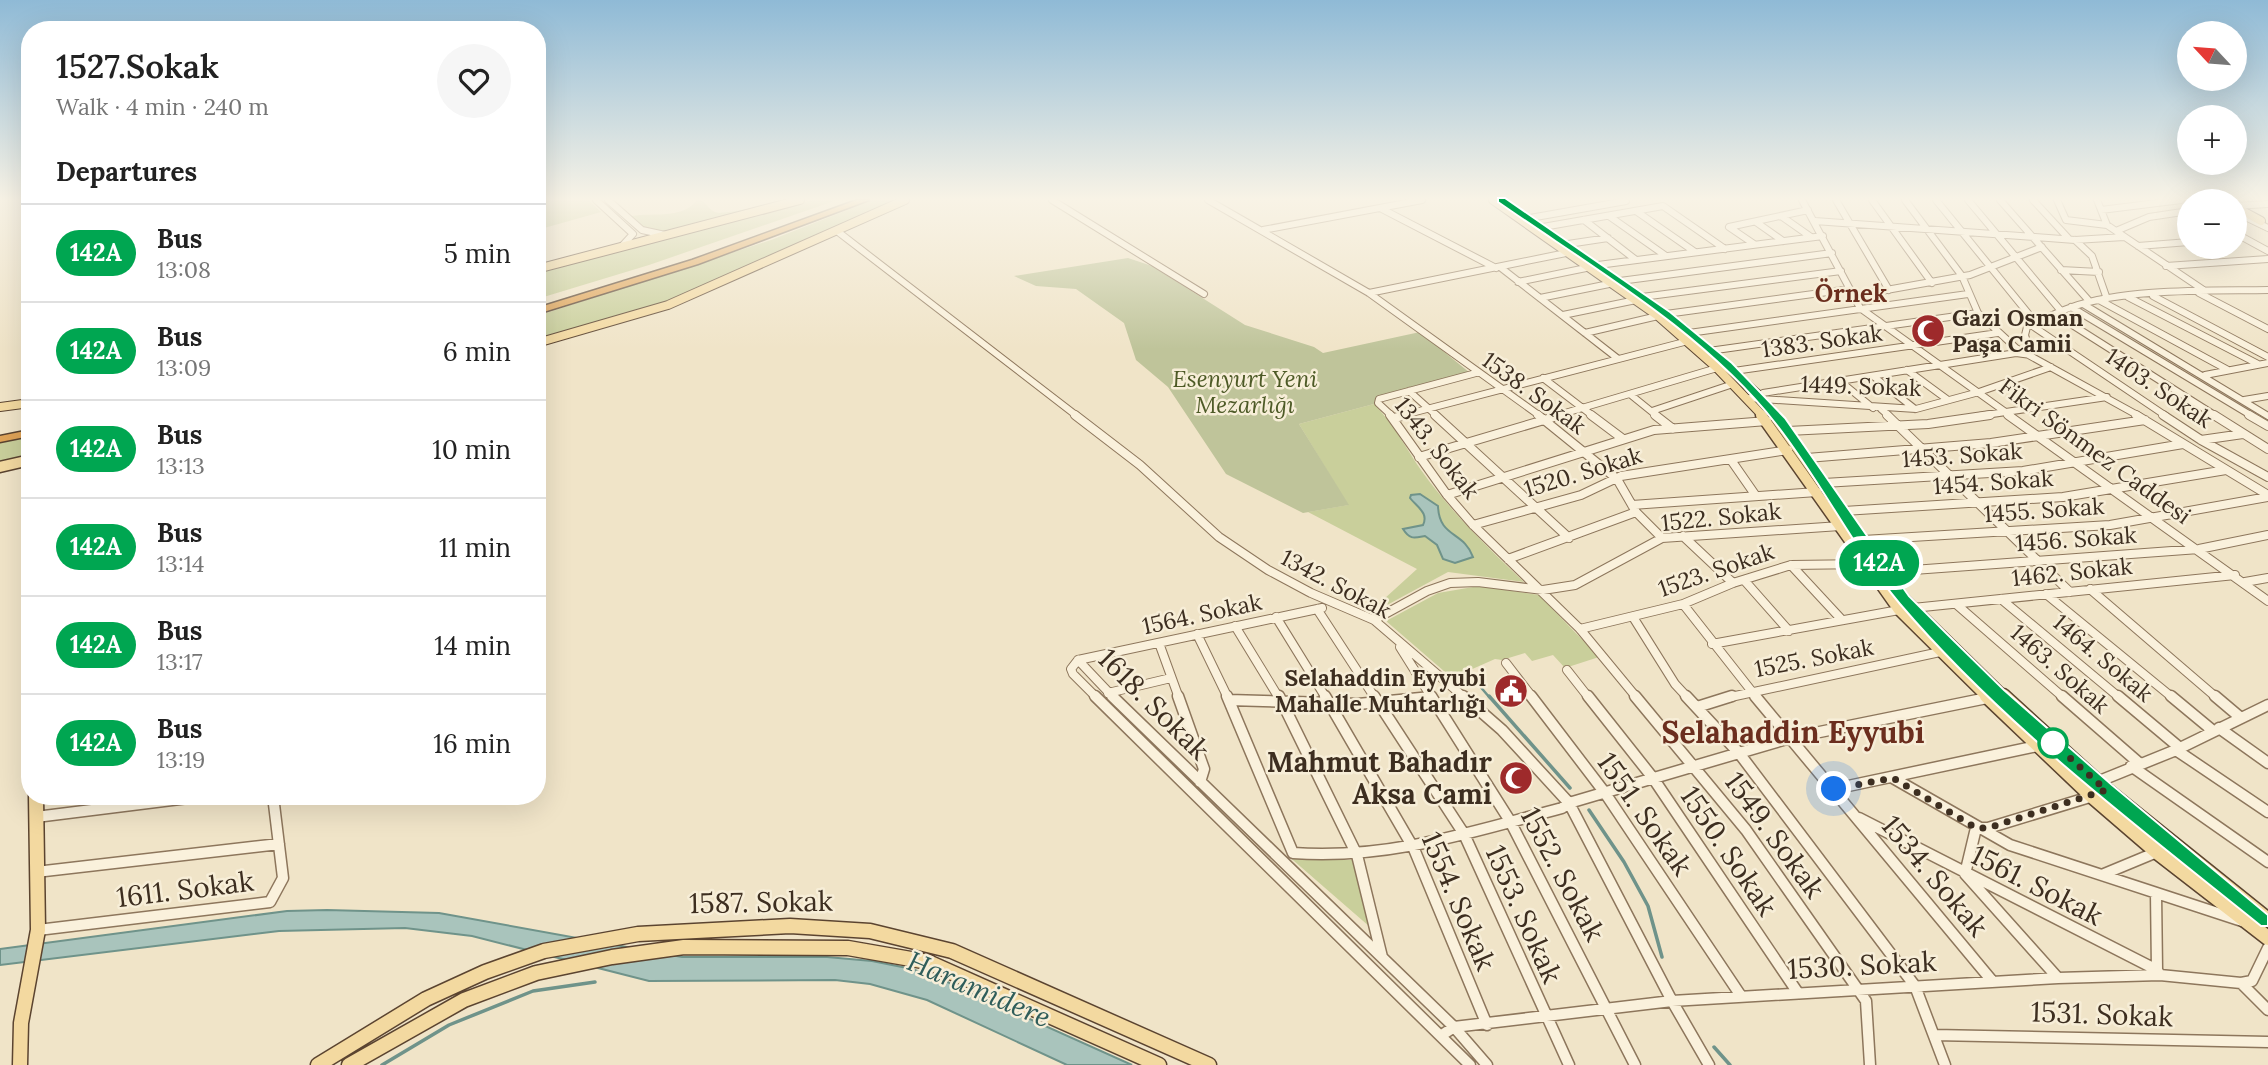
<!DOCTYPE html>
<html lang="en">
<head>
<meta charset="utf-8">
<style>
	body { margin:0; font-family:Lora,serif; background:#f6f6f6; color:#222; height:100vh; display:flex; flex-direction:column; font-size:26px; white-space:nowrap }
	* { box-sizing:border-box; margin:0 }
	p { font-size:23px; color:#767676 }
	.icon { flex:none; width:38px; height:38px; fill:none; stroke:currentColor; stroke-width:2; stroke-linecap:round; stroke-linejoin:round }
	.map { position:relative; flex:1; overflow:hidden }
	.sheet { position:absolute; left:21px; top:21px; width:525px; height:784px; display:flex; flex-direction:column; background:#fff; border-radius:28px; box-shadow:0 7px 28px #0002 }
	.sheet>* { flex:none }
	.badge { padding:0 14px; border-radius:23px; font-size:24px; line-height:46px }
	.needle { width:46px; rotate:296deg }
	.fabs { position:absolute; left:2177px; top:21px; display:grid; gap:14px }
	.fabs a { display:grid; place-items:center; width:70px; height:70px; border-radius:50%; background:#fff; box-shadow:0 7px 28px #0002; font-size:35px }
	.you { position:absolute; width:35px; height:35px; margin:-18px; border:5px solid #fff; border-radius:50%; background:#1a73e8; box-shadow:0 0 0 10px #1a73e833 }
	.map>.badge { position:absolute; translate:-50% -50%; box-shadow:0 0 0 4px #fff }
	h2 { padding:0 35px; font-size:26px; line-height:63px }
	.round { display:grid; place-items:center; flex:none; width:74px; height:74px; border-radius:37px; background:#f6f6f6 }
	.overview { display:flex; align-items:center; justify-content:space-between; height:119px; padding:0 35px }
	h1 { font-size:33px; font-weight:600; line-height:52px }
	ul { padding:0; list-style:none }
	li { display:flex; align-items:center; gap:21px; height:98px; padding:0 35px; border-top:2px solid #e0e0e0 }
	li div { flex:1 }
	li b { display:block; font-size:26px }
	li em { font-style:normal }
	li .badge { min-width:77px; font-weight:700; text-align:center }
	.map>svg:first-child { display:block }
	.green { fill:#c9cf9b }
	.cemetery { fill:#bfc49a }
	.water { fill:#a9c4bc; stroke:#6f938a; stroke-width:2 }
	.lines { fill:none; stroke-linecap:round; stroke-linejoin:round }
	.stream-far1 { stroke:#6f938a; stroke-width:2.5 }
	.stream { stroke:#6f938a; stroke-width:3.5 }
	.minor-far2-casing { stroke:#8d765c; stroke-width:8 }
	.minor-far1-casing { stroke:#8d765c; stroke-width:10 }
	.minor-casing { stroke:#8d765c; stroke-width:13 }
	.major-far2-casing { stroke:#5b4430; stroke-width:10 }
	.major-far1-casing { stroke:#5b4430; stroke-width:13 }
	.major-casing { stroke:#5b4430; stroke-width:17 }
	.highway-casing { stroke:#5b4430; stroke-width:3 }
	.minor-far2 { stroke:#faf1dc; stroke-width:6 }
	.minor-far1 { stroke:#faf1dc; stroke-width:8 }
	.minor { stroke:#faf1dc; stroke-width:10 }
	.major-far2 { stroke:#f3d9a0; stroke-width:8 }
	.major-far1 { stroke:#f3d9a0; stroke-width:10 }
	.major { stroke:#f3d9a0; stroke-width:14 }
	.highway { fill:#e0a458; fill-rule:evenodd }
	.line { fill:#00a651; stroke:#fff; stroke-width:2 }
	.walk { stroke:#3d2e20; stroke-width:7; stroke-dasharray:0 12.6 }
	.stop-dot { fill:#fff; stroke:#00a651; stroke-width:3.5 }
	.labels { text-anchor:middle; stroke-width:5; stroke-linejoin:round; paint-order:stroke }
	.poi-label { font-size:23px; font-weight:bold; fill:#3d2e20; stroke:#f7eed8; text-anchor:start }
	.street-label { font-size:23px; fill:#3d2e20; stroke:#f7eed8 }
	.park-label { font-size:23px; font-style:italic; fill:#4d5a26; stroke:#f7eed8 }
	.far-district-label { font-size:24px; font-weight:bold; fill:#6b2e1e; stroke:#f7eed8 }
	.near-street-label { font-size:28px; fill:#3d2e20; stroke:#f7eed8 }
	.near-poi-label { font-size:28px; font-weight:bold; fill:#3d2e20; stroke:#f7eed8; text-anchor:end }
	.near-water-label { font-size:28px; font-style:italic; fill:#2f5d5a; stroke:#f7eed8 }
	.district-label { font-size:30px; font-weight:bold; fill:#6b2e1e; stroke:#f7eed8 }
</style>
</head>
<body>
<div class="map">
<svg width="2268" height="1065" viewBox="0 0 2268 1065">
	<rect width="100%" height="100%" fill="#f0e4c8"/>
	<path class="green" d="M537,200h51l13,12 -64,18z
		M697,200l6,1c3,3 7,9 12,11 8,4 58,-10 73,-10l-124,33 -13,-2 -24,-16c22,-6 55,4 70,-17z
		M812,200h25l-188,65 -112,34v-26z
		M873,200h23l-236,104 -123,34v-22l234,-76z
		M1374,404c20,20 31,43 47,66 30,42 66,77 103,112l-76,-10 -72,39 -3,-2 44,-40 -109,-57 40,-7 -49,-81z
		M30,437v19l-30,6v-19z
		M1479,586l60,9 60,62 -34,11 -12,-13 -21,6 -7,-8 -23,7 -7,-1 -43,19 -66,-57 52,-28z
		M1286,854l29,6h37l18,67z"/>
	<path class="cemetery" d="M1128,258l24,8 93,59 69,22 9,6 97,-21 50,41 -94,24 -2,7 -75,20 50,81 -46,8 -77,-39 -58,-87 -32,-27 -12,-37 -48,-34 -40,-3 -22,-10z"/>
	<path class="water" d="M1420,494l18,12c1,32 26,25 35,51l-18,6 -12,-4 -6,-14 -12,-9c-11,2 -15,4 -22,-7l20,-4c6,-12 -6,-18 -13,-27l1,-3z
		M327,910l112,3 243,44h145l45,4 40,8 31,11 189,85h-65l-140,-65 -57,-16 -35,-4 -186,1 -177,-45 -67,-8 -126,3 -279,34v-16l287,-38z"/>
	<g class="lines">
		<path class="stream-far1" d="M1478,684l12,14"/>
		<path class="stream" d="M1489,696l81,92
			M1589,810l35,52 24,44 14,51
			M1714,1047l16,18
			M382,1065l67,-40 84,-34 62,-9"/>
		<g class="minor-far2-casing">
			<path id="minor-far2" d="M596,200l37,34 -11,12
				M608,200l34,30 23,5
				M1052,200l152,94
				M1208,200l161,93 171,123
				M1802,200l58,108 151,108
				M1836,200l53,90
				M1872,200l60,83
				M1905,200l57,76 16,37 38,35 123,68
				M1936,200l100,123
				M1968,200l93,111
				M2000,200l90,102
				M2033,200l36,39
				M2057,200l9,20 41,5
				M2097,200l10,25 98,66
				M2235,206l33,-2
				M1382,209l114,59
				M2101,210l80,-10
				M1636,211l59,41
				M2235,212l33,16
				M1609,216l57,40
				M1781,216l30,21
				M1530,218l96,-17
				M1584,220l52,40
				M1815,221l260,19 49,-3
				M1756,222l27,19
				M1543,227l120,-21 62,43
				M1263,230l159,-30
				M837,231l240,185
				M2116,231l33,-14 40,-6
				M2235,233l33,18
				M2075,240l17,16 15,43
				M1568,244l40,-6
				M1754,244l-25,-17 79,-17
				M2138,246l51,-4
				M1598,265l225,-29
				M2166,266l102,-7
				M1500,267l117,91
				M2061,270l38,2
				M1620,281l212,-28
				M1518,282l73,-15
				M1369,293l202,-41
				M2199,293l69,36
				M1853,296l117,-21 72,-28
				M2153,296l115,61
				M1642,297l199,-26
				M2128,297l130,67
				M1540,298l74,-15
				M2099,300l129,70
				M2083,304l185,112
				M2071,307l181,109
				M1666,314l184,-25
				M2055,314l161,102
				M1563,315l73,-15
				M2031,325l135,91
				M1585,333l73,-17
				M1689,333l279,-39
				M1709,351l269,-38
				M1907,370l41,30
				M1734,371l264,-38
				M2205,375l63,-12
				M1873,376l42,33
				M1543,378l50,38
				M1840,381l33,27
				M1409,391l28,25
				M1631,395l26,21
				M1747,398l169,11 63,-17 72,-25
				M1762,398l1,-5 253,-40 15,2 -6,-20 2,-8c15,-7 30,-15 45,-20 55,-19 137,-16 196,-17
				M2244,400l24,-4
				M1881,409l8,7
				M1652,411l81,-27
				M1392,416l-14,-13 1,-4 97,-26
				M1400,416l288,-75
				M1555,416l162,-48
				M1979,416l128,-19"/>
		</g>
		<g class="minor-far1-casing">
			<path id="minor-far1" d="M1075,415l65,50 79,72 49,33 43,23 63,27 91,78
				M1390,415l57,80 26,30 107,104 57,69
				M1435,415l134,123
				M1538,415l79,64 19,33 26,26
				M1591,415l32,24
				M1655,415l18,14
				M1887,415l183,177
				M2008,415l260,186
				M2136,415l132,80
				M2163,415l38,25 67,37
				M2214,415l54,34
				M2249,415l19,11
				M1394,418l13,-3
				M1788,431l140,-7 62,-9
				M2201,440l42,-6
				M1419,457l142,-42
				M1807,458l184,-15 154,-23
				M1731,460l25,36
				M1824,483l199,-12 160,-27
				M1447,495l207,-65 113,-9
				M1632,505l185,-13
				M1844,511l219,-14 163,-27
				M1473,525l108,-30 40,-19 167,-26
				M1683,536l50,47
				M1863,540l247,-15 158,-28
				M1508,559l128,-47
				M1791,565l51,55
				M1886,572l313,-23 69,-14
				M1744,580l45,51
				M2245,582l23,-4
				M2090,589l127,109
				M2046,594l127,104
				M2001,599l119,99
				M1683,604l74,94
				M1956,604l108,94
				M1913,608l322,-33
				M1317,609l58,89
				M1276,617l50,81
				M1633,617l42,67 13,14
				M1374,620l53,-29 23,-8 28,-1 65,8 32,-5 87,-47 178,-12
				M1235,626l44,72
				M1580,629l103,-25 50,-21 58,-18 76,-1
				M1197,634l31,64
				M1159,643l20,55
				M1712,644l187,-34
				M1400,647l32,51
				M1078,660l36,38
				M1078,660l-7,9 2,5 24,24
				M1078,660l244,-52
				M1506,663l27,35
				M1567,670l22,28
				M1108,693l63,-15
				M1427,698l4,-1
				M1726,698l214,-46"/>
		</g>
		<g class="minor-casing">
			<path id="minor" d="M1095,696l375,369
				M1112,696l342,331 33,38
				M1178,696l26,73 -4,13
				M1227,696l66,157c94,7 179,-21 269,-45l7,-5 221,-65 197,-40
				M1279,696l78,159 25,102
				M1325,696l89,153 73,176
				M1374,696l90,138 105,231
				M1431,696l79,125 125,244
				M1463,696l39,34 67,73 103,198 37,64
				M1531,696l74,97 136,203
				M1588,696l65,82 145,215
				M1635,696l111,134 120,171 4,64
				M1686,696l53,57 176,233 30,79
				M1755,696l238,286
				M2062,696l77,67
				M2118,696l62,52
				M2171,696l41,34
				M2215,696l26,22
				M1229,700l129,4 73,-7
				M1697,707l35,-11
				M2219,728l49,35
				M2176,750l92,62
				M2131,766l137,96
				M1893,778l117,67 232,76
				M2097,782l79,-32 92,-45
				M1834,789l203,-43
				M36,817l168,-21
				M1859,818l298,152 3,5
				M36,872l243,-28
				M2104,874l53,-22
				M2156,893l1,77
				M38,930l232,-28 13,-24 -10,-82
				M2058,978l-93,-104 11,-46h12l105,-32
				M2241,983l27,27
				M1442,1035l12,-8 218,-26 386,-23 102,-3 81,8 11,-2 16,-33
				M1934,1035l334,7"/>
		</g>
		<g class="major-far2-casing">
			<path id="major-far2" d="M1493,200l165,116 59,52 46,48
				M2207,200l3,1
				M2220,200l3,1
				M2235,207l26,14
				M537,269l263,-69
				M1684,329l78,69 14,18
				M537,343l131,-38 237,-105
				M0,407l30,-4"/>
		</g>
		<g class="major-far1-casing">
			<path id="major-far1" d="M1761,415l138,195 89,88
				M1774,415l130,184 101,99
				M0,467l30,-7"/>
		</g>
		<g class="major-casing">
			<path id="major" d="M1987,696l105,100 65,56 111,86
				M2003,696l103,94 162,130
				M20,1065l1,-42 17,-93 -2,-134
				M318,1065l108,-66 59,-27 59,-21 94,-17 152,-8 80,5 82,20 257,114
				M349,1065l115,-65 72,-27 76,-16 72,-10 164,1 80,14 231,103"/>
		</g>
		<g class="highway-casing">
			<path id="highway" d="M857,200h12l-171,64 -161,50v-6l155,-48z
				M30,430v6l-30,6v-6z"/>
		</g>
		<use href="#minor-far2" class="minor-far2"/>
		<use href="#minor-far1" class="minor-far1"/>
		<use href="#minor" class="minor"/>
		<use href="#major-far2" class="major-far2"/>
		<use href="#major-far1" class="major-far1"/>
		<use href="#major" class="major"/>
		<use href="#highway" class="highway"/>
	</g>
	<linearGradient id="sky" x2="0" y2="1"><stop stop-color="#8fbad6"/><stop offset="0.57" stop-color="#f8f3e6"/><stop offset="1" stop-color="#f8f3e6" stop-opacity="0"/></linearGradient>
	<rect width="2268" height="349" fill="url(#sky)"/>
	<path class="line" d="M1498,198h7l165,114 62,51 53,55 124,178 37,37 58,57 108,95 156,130v11h-7c-124,-100 -257,-200 -361,-322 -47,-56 -79,-123 -124,-180 -73,-93 -182,-155 -278,-222z"/>
	<g class="lines">
		<path class="walk" d="M1834,789l59,-11 83,50h12l118,-38 -53,-47"/>
	</g>
	<defs>
		<g id="mosque-disc" transform="scale(1.75)"><circle r="9.5" fill="#9e2a2b" stroke="#f7eed8"/><path d="M3.5-4.9A6 6 0 1 0 3.5 4.9A5 5 0 1 1 3.5-4.9Z" fill="#fff"/></g>
		<g id="civic-disc" transform="scale(1.75)"><circle r="9.5" fill="#9e2a2b" stroke="#f7eed8"/><path d="M-.6-6.5H3V-4.5H.6V-3L4-1V1h2V6H-6V1h2V-1L-.6-3ZM-1.2 2.5V6h2.4V2.5Z" fill="#fff"/></g>
	</defs>
	<g fill-rule="evenodd">
		<use href="#mosque-disc" x="1928" y="331"/>
		<use href="#civic-disc" x="1511" y="691"/>
		<use href="#mosque-disc" x="1516" y="778"/>
	</g>
	<circle class="stop-dot" cx="2053" cy="743" r="14"/>
	<g class="labels">
		<g class="poi-label">
			<text x="1952" y="326">Gazi Osman<tspan x="1952" dy="26">Paşa Camii</tspan></text>
			<text x="1486" y="686" text-anchor="end">Selahaddin Eyyubi<tspan x="1486" dy="26">Mahalle Muhtarlığı</tspan></text>
		</g>
		<g class="street-label">
			<text transform="translate(1822 341) rotate(-8)" y="8">1383. Sokak</text>
			<text transform="translate(1861 386) rotate(2)" y="8">1449. Sokak</text>
			<text transform="translate(2159 388) rotate(34)" y="8">1403. Sokak</text>
			<text transform="translate(1534 393) rotate(36)" y="8">1538. Sokak</text>
			<text transform="translate(1437 448) rotate(52)" y="8">1343. Sokak</text>
			<text transform="translate(2095 451) rotate(36)" y="8">Fikri Sönmez Caddesi</text>
			<text transform="translate(1962 455) rotate(-4)" y="8">1453. Sokak</text>
			<text transform="translate(1583 472) rotate(-17)" y="8">1520. Sokak</text>
			<text transform="translate(1993 482) rotate(-4)" y="8">1454. Sokak</text>
			<text transform="translate(2044 510) rotate(-4)" y="8">1455. Sokak</text>
			<text transform="translate(1721 517) rotate(-6)" y="8">1522. Sokak</text>
			<text transform="translate(2076 539) rotate(-4)" y="8">1456. Sokak</text>
			<text transform="translate(1716 570) rotate(-19)" y="8">1523. Sokak</text>
			<text transform="translate(2072 572) rotate(-6)" y="8">1462. Sokak</text>
			<text transform="translate(1336 584) rotate(28)" y="8">1342. Sokak</text>
			<text transform="translate(1202 614) rotate(-12)" y="8">1564. Sokak</text>
			<text transform="translate(1814 658) rotate(-11)" y="8">1525. Sokak</text>
			<text transform="translate(2103 658) rotate(40)" y="8">1464. Sokak</text>
			<text transform="translate(2060 669) rotate(41)" y="8">1463. Sokak</text>
		</g>
		<g class="park-label">
			<text x="1245" y="387">Esenyurt Yeni<tspan x="1245" dy="26">Mezarlığı</tspan></text>
		</g>
		<g class="far-district-label">
			<text x="1851" y="302">Örnek</text>
		</g>
		<g class="near-street-label">
			<text transform="translate(1154 704) rotate(45)" y="10">1618. Sokak</text>
			<text transform="translate(1645 814) rotate(55)" y="10">1551. Sokak</text>
			<text transform="translate(1775 835) rotate(54)" y="10">1549. Sokak</text>
			<text transform="translate(1729 851) rotate(56)" y="10">1550. Sokak</text>
			<text transform="translate(1563 874) rotate(62)" y="10">1552. Sokak</text>
			<text transform="translate(1935 876) rotate(50)" y="10">1534. Sokak</text>
			<text transform="translate(2037 885) rotate(27)" y="10">1561. Sokak</text>
			<text transform="translate(185 889) rotate(-7)" y="10">1611. Sokak</text>
			<text transform="translate(1459 901) rotate(67)" y="10">1554. Sokak</text>
			<text transform="translate(761 902) rotate(-1)" y="10">1587. Sokak</text>
			<text transform="translate(1524 914) rotate(66)" y="10">1553. Sokak</text>
			<text transform="translate(1862 965) rotate(-3)" y="10">1530. Sokak</text>
			<text transform="translate(2102 1014) rotate(2)" y="10">1531. Sokak</text>
		</g>
		<g class="near-poi-label">
			<text x="1492" y="772">Mahmut Bahadır<tspan x="1492" dy="32">Aksa Cami</tspan></text>
		</g>
		<g class="near-water-label">
			<text transform="translate(979 989) rotate(23)" y="10">Haramidere</text>
		</g>
		<g class="district-label">
			<text x="1793" y="743">Selahaddin Eyyubi</text>
		</g>
	</g>
</svg>
<div class="fabs">
<a><svg class="needle" viewBox="-14 -14 28 28"><path d="M0-13l5 13h-10z" fill="#e53935"/><path d="M0 13l5-13h-10z" fill="#767676"/></svg></a>
<a>+</a>
<a>−</a>
</div>
<div class="you" style="left:1834px;top:789px"></div>
<b class="badge" style="left:1879px;top:563px;background:#00a651;color:#fff">142A</b>
<section class="sheet">
<div class="overview"><div><h1>1527.Sokak</h1><p>Walk · 4 min · 240 m</p></div><a class="round"><svg class="icon" aria-label="heart" viewBox="0 0 24 24"><path d="M12 20l-8-8c-3-5 5-10 8-4 3-6 11-1 8 4z"/></svg></a></div>
<h2>Departures</h2>
<ul>
<li><span class="badge" style="background:#00a651;color:#fff">142A</span><div><b>Bus</b><p>13:08</p></div><em>5 min</em></li>
<li><span class="badge" style="background:#00a651;color:#fff">142A</span><div><b>Bus</b><p>13:09</p></div><em>6 min</em></li>
<li><span class="badge" style="background:#00a651;color:#fff">142A</span><div><b>Bus</b><p>13:13</p></div><em>10 min</em></li>
<li><span class="badge" style="background:#00a651;color:#fff">142A</span><div><b>Bus</b><p>13:14</p></div><em>11 min</em></li>
<li><span class="badge" style="background:#00a651;color:#fff">142A</span><div><b>Bus</b><p>13:17</p></div><em>14 min</em></li>
<li><span class="badge" style="background:#00a651;color:#fff">142A</span><div><b>Bus</b><p>13:19</p></div><em>16 min</em></li>
</ul>
</section>
</div>
</body>
</html>
